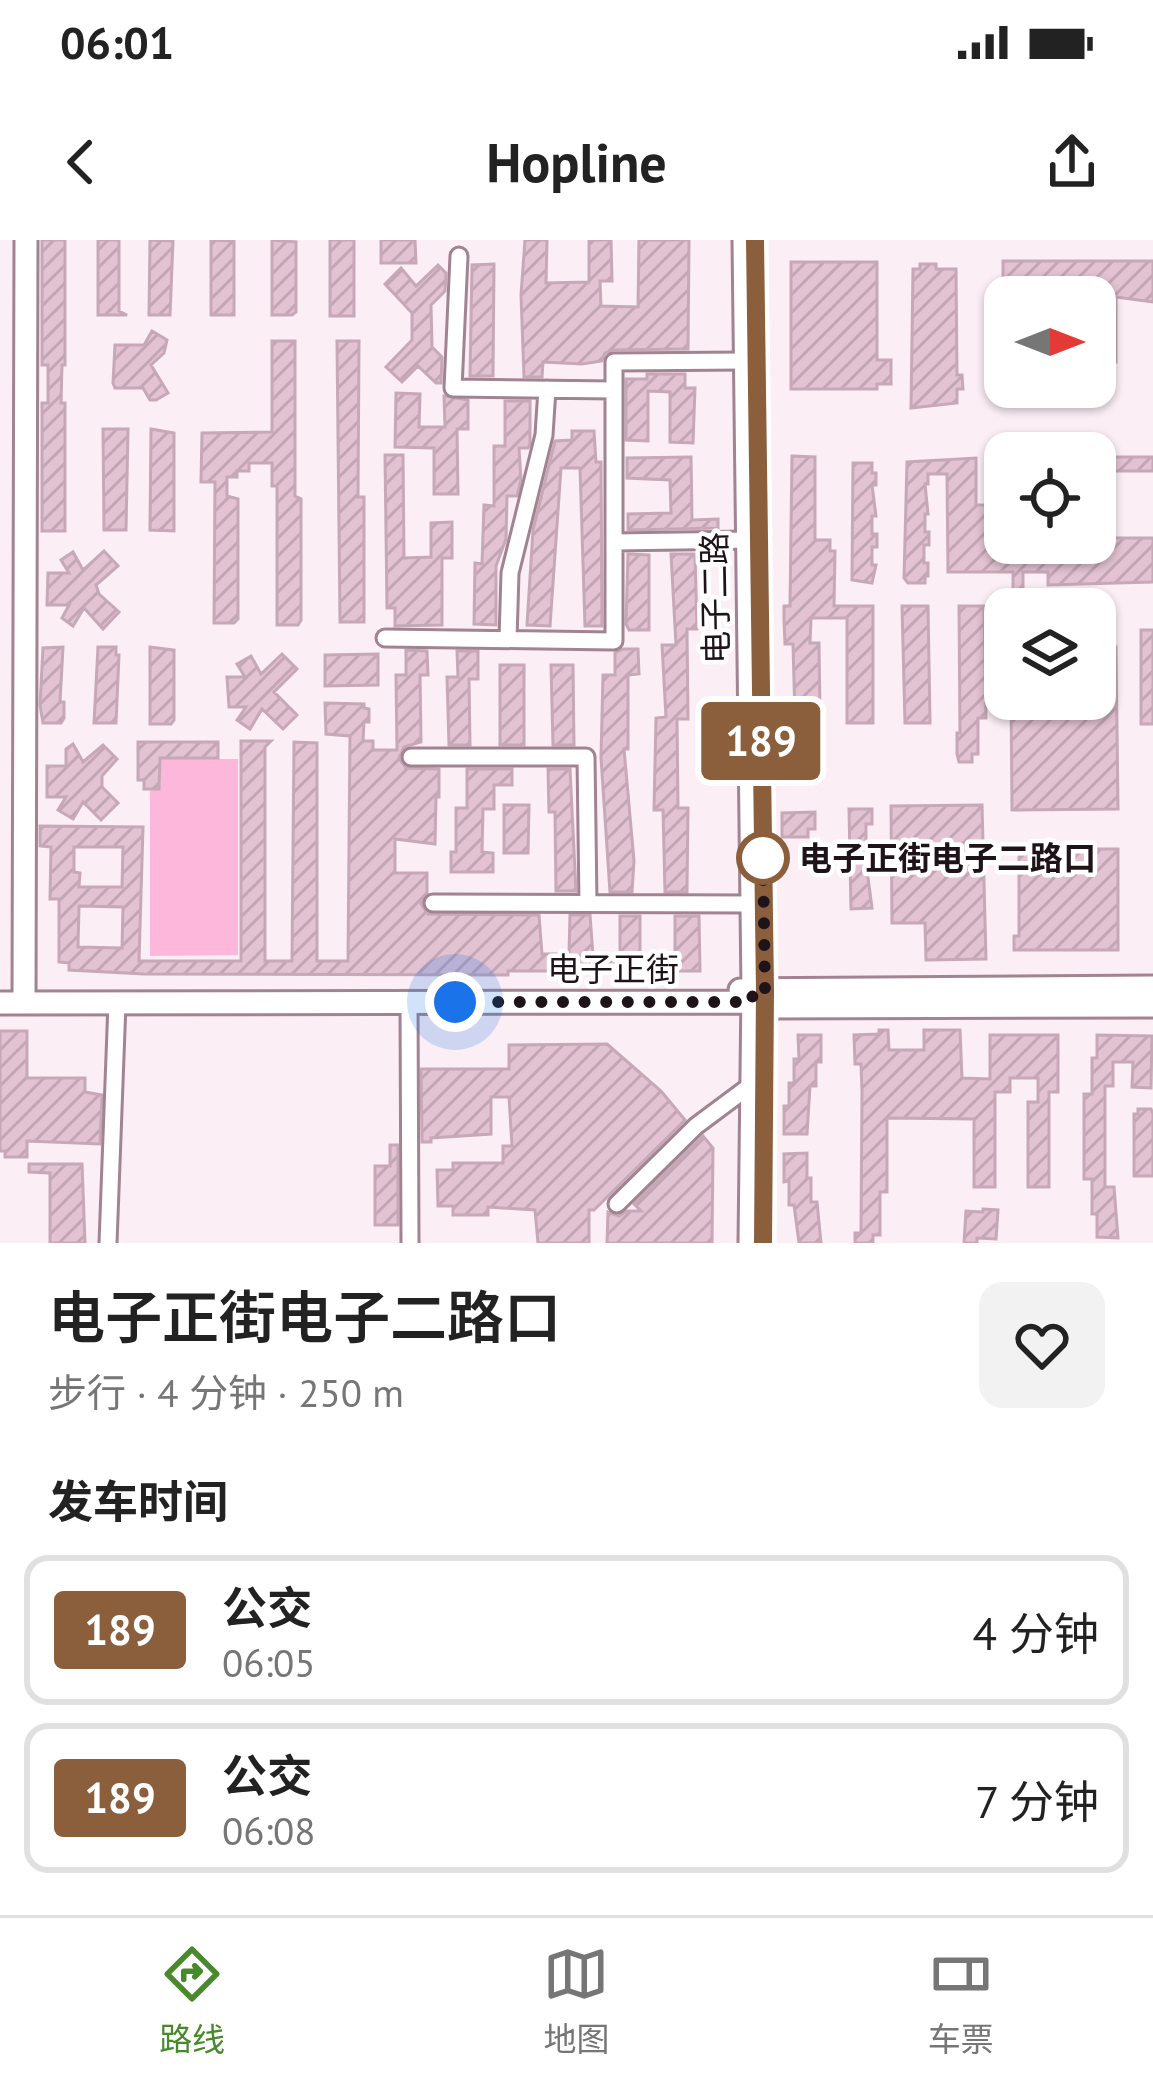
<!DOCTYPE html>
<html lang="zh">
<head>
<meta charset="utf-8">
<style>
	body { margin:0; font-family:"PT Sans","Noto Sans SC",sans-serif; background:#f2f2f2; color:#222; height:100vh; display:flex; flex-direction:column; font-size:45px; white-space:nowrap }
	* { box-sizing:border-box; margin:0 }
	p { font-size:39px; color:#767676 }
	.icon { flex:none; width:66px; height:66px; fill:none; stroke:currentColor; stroke-width:2; stroke-linecap:round; stroke-linejoin:round }
	.map { position:relative; height:1003px; overflow:hidden }
	.panel { display:flex; flex-direction:column; background:#fff; flex:1 }
	.panel>* { flex:none }
	.badge { padding:0 24px; border-radius:9px; font-size:42px; line-height:78px }
	.needle { width:78px; rotate:90deg }
	.tools { position:absolute; left:984px; top:36px; display:grid; gap:24px }
	.tools a { display:grid; place-items:center; width:132px; height:132px; border-radius:24px; background:#fff; box-shadow:0 3px 9px #0004; font-size:60px }
	.you { position:absolute; width:60px; height:60px; margin:-30px; border:9px solid #fff; border-radius:50%; background:#1a73e8; box-shadow:0 0 0 18px #1a73e833 }
	.map>.badge { position:absolute; translate:-50% -50%; box-shadow:0 0 0 6px #fff }
	h2 { padding:0 48px; font-size:45px; line-height:108px }
	.round { display:grid; place-items:center; flex:none; width:126px; height:126px; border-radius:24px; background:#f2f2f2 }
	.overview { display:flex; align-items:center; justify-content:space-between; height:204px; padding:0 48px }
	h1 { font-size:57px; font-weight:600; line-height:90px }
	ul { padding:0; list-style:none }
	li { display:flex; align-items:center; gap:36px; height:150px; margin:0 24px 18px; padding:0 24px; border:6px solid #e0e0e0; border-radius:24px }
	li div { flex:1 }
	li b { display:block; font-size:45px }
	li em { font-style:normal }
	li .badge { min-width:132px; font-weight:700; text-align:center }
	.status { display:flex; justify-content:space-between; align-items:center; height:84px; padding:0 60px; background:#fff; direction:ltr }
	.status svg { height:33px; fill:currentColor }
	header { display:flex; justify-content:space-between; align-items:center; height:156px; padding:0 48px; background:#fff; font-size:54px; font-weight:600 }
	.tabs { display:flex; justify-content:space-around; align-items:center; height:168px; border-top:3px solid #e0e0e0; background:#fff; font-size:33px; color:#767676 }
	.tabs a { display:grid; justify-items:center; gap:6px }
	.tabs .active { color:#48892b }
	.map>svg:first-child { display:block }
	.park { fill:#fdb7da }
	.building { fill:url(#building-hatch); stroke:#c7a8b7; stroke-width:3; fill-rule:evenodd }
	.lines { fill:none; stroke-linecap:round; stroke-linejoin:round }
	.street-casing { stroke:#a18391; stroke-width:21 }
	.secondary-casing { stroke:#a18391; stroke-width:27 }
	.street { stroke:#fff; stroke-width:15 }
	.secondary { stroke:#fff; stroke-width:21 }
	.line-casing { stroke:#fff; stroke-width:27 }
	.line { stroke:#8b5e3c; stroke-width:18 }
	.walk { stroke:#1e1319; stroke-width:12; stroke-dasharray:0 21.6 }
	.stop-dot { fill:#fff; stroke:#8b5e3c; stroke-width:6 }
	.labels { text-anchor:middle; stroke-width:9; stroke-linejoin:round; paint-order:stroke }
	.street-label { font-size:33px; fill:#1e1319; stroke:#fff }
	.stop-label { font-size:33px; font-weight:bold; fill:#1e1319; stroke:#fff; text-anchor:start }
</style>
</head>
<body>
<div class="status"><b>06:01</b><svg viewBox="0 0 49 12"><path d="M0 12V9h3v3zM5 12V6h3v6zM10 12V3h3v9zM15 12V0h3v12zM26 1h20v11H26zM47 4h2v5h-2z"/></svg></div>
<header><svg class="icon" aria-label="back" viewBox="0 0 24 24"><path d="M15 5l-7 7 7 7"/></svg>Hopline<svg class="icon" aria-label="share" viewBox="0 0 24 24"><path d="M12 15V3M7 8l5-5 5 5M5 13v7h14v-7"/></svg></header>
<div class="map">
<svg width="1153" height="1003" viewBox="0 0 1153 1003">
	<defs>
		<pattern id="building-hatch" width="6" height="6" patternUnits="userSpaceOnUse" patternTransform="scale(3)"><rect width="6" height="6" fill="#e3c2d2"/><path d="M-1 1l2-2M0 6l6-6M5 7l2-2" fill="none" stroke="#c2a6b4"/></pattern>
	</defs>
	<rect width="100%" height="100%" fill="#fbeef4"/>
	<path class="park" d="M150,519h88v196l-88,1z"/>
	<path class="building" d="M42,0h23v125h-3l-1,38h4v128h-23v-128h6v-38h-6z
		M98,0h21v71l8,4h-29z
		M150,0l23,1 -3,74h-21z
		M211,0l23,1v74h-23z
		M272,0l24,2v70l-4,3h-20z
		M330,0h24v76h-24z
		M381,0h34l1,23h-35z
		M525,0h22l-1,43 43,-1v-42h22l1,41h-12l1,25 37,1 1,-67h50l-1,109 -75,1 -8,3 -3,8 -20,3 -39,-2 -1,15h-18l-3,-82z
		M1003,21h150v41l-37,-5v65h-21v-65h-92z
		M791,22h86v98h14v24h-14v5h-86z
		M494,24l-1,112h-23l2,-111z
		M920,24h16v5h20l1,106h5l1,14h-6v14l-46,5 2,-139h7z
		M438,25l8,8 -1,18 -14,14 1,42 10,10 -1,26h-5l-18,-17 -16,16 -16,-15 26,-27v-27l-27,-29 16,-16 15,18z
		M152,91l15,9 -3,13 -13,12 17,28 -12,7h-6l-7,-12h-28l-2,-5 2,-38h29z
		M272,101h23v155l6,3v121l-3,5h-21v-139h-5v-23h-23v8h-12v6h-10v19l11,3v120l-4,4h-20l1,-141h-14l1,-49 70,-1z
		M337,101h22l-1,156h6v125h-24z
		M647,134h38v14h10l-2,55 -23,-1v-50l-22,-1v50l-22,-1v-61h21z
		M1003,147h58v10l-15,6 -43,-1z
		M396,153l24,1 -1,33h26l-1,-31 24,4v29h-11l1,65h-24v-46l-39,-1z
		M505,161h25v43l-2,4h-9l2,32 -4,16h-10l-1,43 -10,27v59l-22,-1 1,-61 7,1 2,-59 10,1v-60h11z
		M103,189h25l-2,101h-22z
		M151,189l23,4v98l-24,-1z
		M572,191h22l2,31h5l1,164h-17l-5,-158h-19l-11,158 -23,-1 6,-95 22,-89 17,-1z
		M385,215h18l1,103 27,-1v-34l21,-1v36h-10v67l-47,1v-18h-8z
		M792,216l23,1v83h15v11h5l-1,55h39v117h-26v-105h-36l-1,25h9l1,74h-25l-2,-73h-8l-1,-24v-14h6z
		M691,217l1,63 26,-1v9l-90,2v-16l43,-1 -1,-33 -43,-2v-20z
		M1095,217h58v14h-39v67h39v44l-105,3v-13h-25v29h-10v-29h-65l-1,-98h-19v10h-3l3,30h-3v18h4v13h-5v18h4v13h-3v7h-17l-4,-5 3,-116 69,-4v47h19v14h10v24h90z
		M853,223h19v10h4v12h-4l4,31h-4v18h5v13h-5v18h4l-4,18 -20,-3z
		M104,311l14,15 -22,19 3,9 20,18 -16,17 -19,-21 -11,18 -11,-8 7,-13h-22l1,-32h21l-8,-13 12,-8 10,18z
		M628,314l21,1v75h-20l-3,-6z
		M671,314h24l2,75h-10l1,90h-11l1,89h10l-1,84h-22l-2,-82h-9l2,-92 10,-1 -4,-72h14z
		M902,366h26l2,117h-25z
		M959,366h25l2,112h-8v36h-6v8h-13l-2,-8v-21h3z
		M1141,390h12v94h-12z
		M63,407l-3,55h4v16l-3,5h-18l-3,-18 3,-57z
		M98,407h18v8h3l-3,68h-22z
		M150,407l24,3v70l-3,4h-21z
		M1095,407h21l2,162 -106,1 -1,-111h84z
		M623,409h15l1,25 -11,1v74h-4l10,112 -2,31h-22l-9,-134 2,-83h12v-22z
		M406,410l21,1 1,24h-8l1,67 -17,5 -5,11 7,10 33,1v28h-3l-1,47 -40,-5v34h32v20l-6,11 7,10 111,1 3,39h27l1,-39h20l3,40h27v-39h20v55h-132v4l-364,-1 -75,-4v-7l-10,-1v-63h-9l1,-52 -11,-1v-20l103,1 -4,134h102v-220h30l-6,6v214h27l2,-219 23,1v218h31l2,-225 -24,-2 -1,-31 39,1v4l5,1v13h-5l-1,19h10v9h24l-1,-75h10zM74,607h49l-1,40h-43l1,-14 -6,-1zM79,666l44,1 -1,41 -44,-1z
		M457,411h21v28h-9l1,66h-21l-2,-68h11z
		M282,414l15,15 -23,23 23,23 -14,14 -21,-20 -12,20 -13,-9 9,-13h-17l-2,-30h18l-8,-13 14,-8 10,18z
		M378,414v31l-53,1v-31z
		M500,425h24v80h-24z
		M551,425h22l1,80h-21z
		M138,502h80v16h-58l-1,31h-15v-9h-6z
		M73,504l10,18 20,-17 14,14 -15,17v11l16,16 -17,17 -18,-18 -10,17 -15,-9 8,-13h-19v-31h19v-17z
		M467,529h45v16h-18v24h-11l-1,43 11,1v19h-42v-20h5v-44h11z
		M548,529h22l6,122h-20l-1,-79h-6z
		M504,565h25l-1,48h-24z
		M982,565l4,154 -60,1 -1,-37h-33l-1,-117z
		M849,569h23v15h-6v31h7v15h-6l5,38 -21,1z
		M815,572v17h-7v8h-26v-24z
		M1019,609h99v101h-104v-14h5z
		M675,676h24l1,55h-25z
		M879,790h9l1,20h35v-20h36l2,48 28,1v-44h68v57h-9v95h-21v-85h10v-24h-28v14h-15v95h-21v-68l-87,-1v74h-7v43h-7v8h-18v-10h6l1,-141 -1,-28h-6l-1,-29 25,-1z
		M0,791h27v47h58v14l17,3 -2,49 -73,-3v16h-22v-6h-5z
		M798,795h23v27h-5v24h-6l-3,48h-23v-28h5v-23h5v-24h5z
		M1097,795l55,1 -1,52 -19,-1 1,-25h-20v24h-8v101h9l4,51 -21,-1v-23h-5v-35h-8v-85h8v-36h5z
		M607,804l54,47 24,29 -91,90h-5v33h-51l-3,-33 -47,-3v8h-35v-9h-15l-1,-36h16v-7h50v-17h9l-3,-49h-18v37l-60,4v4h-9l-1,-73h88v-24z
		M1138,869h13l2,5v62h-19v-62h4z
		M703,896l10,12 -1,95h-105l1,-31 11,4 8,-5h14l-7,-7z
		M390,905h8v80h-23v-59h15z
		M807,913v25h4v24h6l4,41h-22l-5,-38h-5v-24l-5,1v-28z
		M29,924h53l3,79h-35v-70l-21,-1z
		M983,969l15,1 -2,29 -19,-1v5h-13l2,-32 17,1z"/>
	<g class="lines">
		<g class="street-casing">
			<path id="street" d="M459,16l-6,132 161,2
				M614,302l134,-2
				M385,398l229,3v-279l131,-1
				M508,399l2,-66 34,-138 3,-46
				M411,517h175l2,146
				M433,663l319,1
				M409,762l1,240
				M617,964l79,-78 55,-41
				M108,1003l9,-240"/>
		</g>
		<g class="secondary-casing">
			<path id="secondary" d="M744,0l9,750 -3,253
				M740,750l413,-3
				M0,763l752,-1 13,5 388,-1
				M24,763l2,-763"/>
		</g>
		<use href="#street" class="street"/>
		<use href="#secondary" class="secondary"/>
	</g>
	<g class="lines">
		<g class="line-casing">
			<path id="line" d="M755,0l10,751 -2,252"/>
		</g>
		<use href="#line" class="line"/>
		<path class="walk" d="M455,762h297l1,-12 12,1 -2,-133"/>
	</g>
	<circle class="stop-dot" cx="763" cy="618" r="24"/>
	<g class="labels">
		<g class="street-label">
			<text transform="translate(715 358) rotate(-91)" y="12">电子二路</text>
			<text x="613" y="741">电子正街</text>
		</g>
		<g class="stop-label">
			<text x="799" y="630">电子正街电子二路口</text>
		</g>
	</g>
</svg>
<div class="tools">
<a><svg class="needle" viewBox="-14 -14 28 28"><path d="M0-13l5 13h-10z" fill="#e53935"/><path d="M0 13l5-13h-10z" fill="#767676"/></svg></a>
<a><svg class="icon" aria-label="locate" viewBox="0 0 24 24"><circle cx="12" cy="12" r="6"/><path d="M12 2v4M12 18v4M2 12h4M18 12h4"/></svg></a>
<a><svg class="icon" aria-label="layers" viewBox="0 0 24 24"><path d="M12 4l9 5-9 5-9-5zM3 14l9 5 9-5"/></svg></a>
</div>
<div class="you" style="left:455px;top:762px"></div>
<b class="badge" style="left:761px;top:501px;background:#8b5e3c;color:#fff">189</b>
</div>
<section class="panel">
<div class="overview"><div><h1>电子正街电子二路口</h1><p>步行 · 4 分钟 · 250 m</p></div><a class="round"><svg class="icon" aria-label="heart" viewBox="0 0 24 24"><path d="M12 20l-8-8c-3-5 5-10 8-4 3-6 11-1 8 4z"/></svg></a></div>
<h2>发车时间</h2>
<ul>
<li><span class="badge" style="background:#8b5e3c;color:#fff">189</span><div><b>公交</b><p>06:05</p></div><em>4 分钟</em></li>
<li><span class="badge" style="background:#8b5e3c;color:#fff">189</span><div><b>公交</b><p>06:08</p></div><em>7 分钟</em></li>
</ul>
</section>
<nav class="tabs">
<a class="active"><svg class="icon" aria-label="directions" viewBox="0 0 24 24"><path d="M12 3l9 9-9 9-9-9zM9 14v-3h6M13 9l2 2-2 2"/></svg>路线</a>
<a><svg class="icon" aria-label="map" viewBox="0 0 24 24"><path d="M3 6l6-2 6 2 6-2v14l-6 2-6-2-6 2zM9 4v14M15 6v14"/></svg>地图</a>
<a><svg class="icon" aria-label="tickets" viewBox="0 0 24 24"><path d="M3 7h18v10H3zM15 7v10"/></svg>车票</a>
</nav>
</body>
</html>
